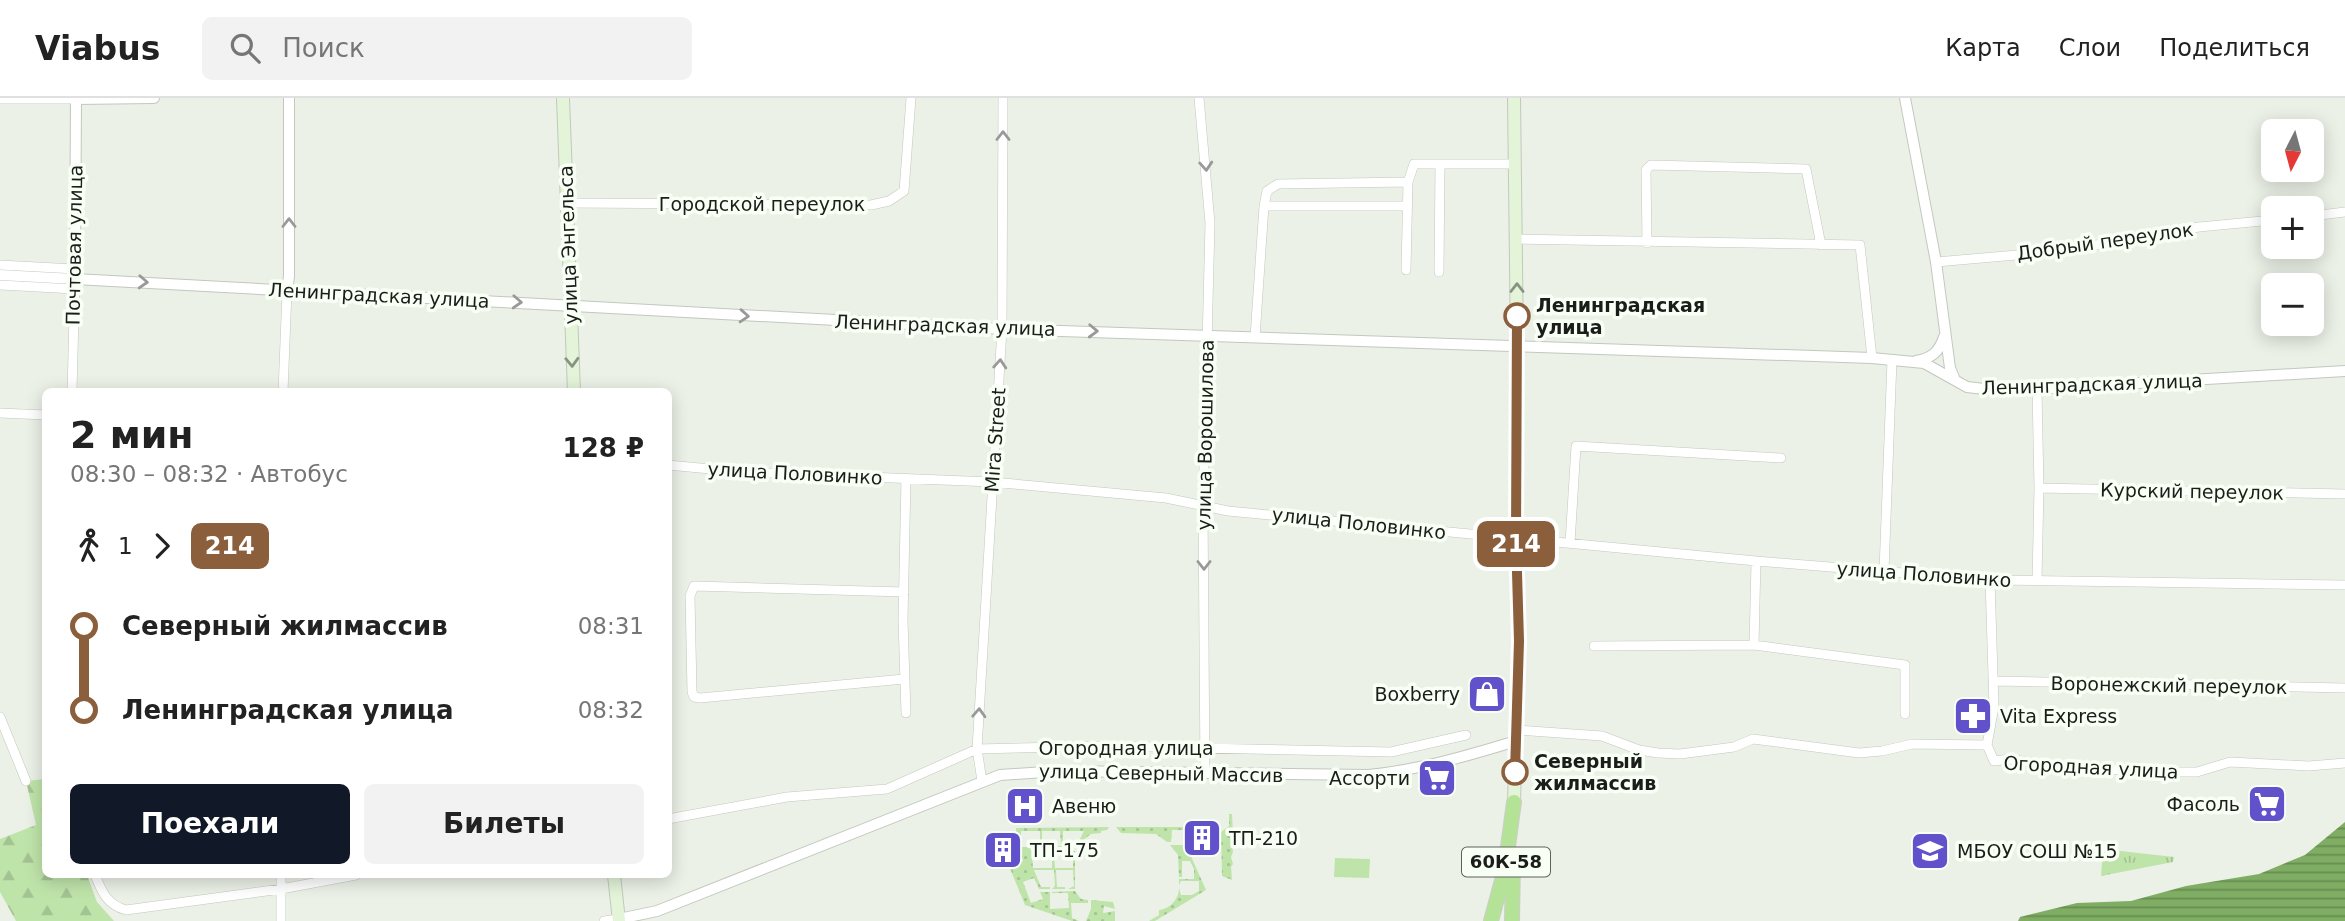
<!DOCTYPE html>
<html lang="ru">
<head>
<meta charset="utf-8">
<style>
	body { margin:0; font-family:"DejaVu Sans",sans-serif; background:#f2f2f2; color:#222; height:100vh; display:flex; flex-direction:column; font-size:26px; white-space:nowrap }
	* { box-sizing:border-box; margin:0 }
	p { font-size:23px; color:#767676 }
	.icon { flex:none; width:38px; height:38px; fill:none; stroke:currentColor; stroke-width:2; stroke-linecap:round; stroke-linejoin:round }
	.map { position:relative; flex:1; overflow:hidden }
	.details { position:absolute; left:42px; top:290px; width:630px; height:490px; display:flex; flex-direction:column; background:#fff; border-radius:10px; box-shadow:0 4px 18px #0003 }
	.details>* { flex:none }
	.badge { padding:0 14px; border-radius:10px; font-size:24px; line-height:46px }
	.needle { width:46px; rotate:186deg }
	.buttons { position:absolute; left:2261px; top:21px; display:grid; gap:14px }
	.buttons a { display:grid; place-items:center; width:63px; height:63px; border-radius:10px; background:#fff; box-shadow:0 4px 18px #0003; font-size:35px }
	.map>.badge { position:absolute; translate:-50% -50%; box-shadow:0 0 0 4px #fff }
	.legs { display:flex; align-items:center; gap:10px; height:77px; padding:0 28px; font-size:23px }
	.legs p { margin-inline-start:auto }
	.overview { display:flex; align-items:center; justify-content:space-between; height:119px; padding:0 28px }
	h1 { font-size:38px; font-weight:700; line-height:52px }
	.action { display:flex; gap:14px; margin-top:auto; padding:14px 28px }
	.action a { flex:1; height:80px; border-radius:10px; background:#111827; color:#fff; font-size:28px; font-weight:700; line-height:80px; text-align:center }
	.action a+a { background:#f2f2f2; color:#222 }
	ul { padding:0 28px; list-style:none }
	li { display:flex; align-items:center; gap:24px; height:84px; font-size:26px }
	li i { display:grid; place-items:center; width:10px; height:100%; margin:0 9px; background:currentColor }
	li i::after { content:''; width:18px; height:18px; margin:-9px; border:5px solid; border-radius:50%; background:#fff }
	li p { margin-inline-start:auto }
	li:first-child i { background:linear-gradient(#0000 50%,currentColor 0) }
	li:last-child i { background:linear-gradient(currentColor 50%,#0000 0) }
	header { display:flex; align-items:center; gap:42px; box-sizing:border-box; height:98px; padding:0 35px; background:#fff; border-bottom:2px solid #e0e0e0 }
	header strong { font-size:33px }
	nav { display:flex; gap:38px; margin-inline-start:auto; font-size:24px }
	.search { width:490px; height:63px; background:#f2f2f2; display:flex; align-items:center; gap:18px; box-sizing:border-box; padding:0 24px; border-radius:10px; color:#767676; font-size:26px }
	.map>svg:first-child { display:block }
	.grass { fill:url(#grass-dots) }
	.forest { fill:url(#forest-firs) }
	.park { fill:url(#park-tufts) }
	.pitch { fill:#bfe4aa }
	.water { fill:url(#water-rules) }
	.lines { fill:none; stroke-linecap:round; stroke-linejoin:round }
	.minor-casing { stroke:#c2c8be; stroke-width:10 }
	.tertiary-casing { stroke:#c2c8be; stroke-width:12 }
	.secondary-casing { stroke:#c2c8be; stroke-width:14 }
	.trunk-casing { stroke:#cdcdcd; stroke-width:16 }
	.minor { stroke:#fff; stroke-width:9 }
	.tertiary { stroke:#fff; stroke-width:10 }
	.secondary { stroke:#e3f4d8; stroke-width:12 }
	.trunk { stroke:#b4e397; stroke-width:14 }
	.oneway { stroke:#989998 }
	.oneway2 { stroke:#899382 }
	.line-1-casing { stroke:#fff; stroke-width:16 }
	.line-1 { stroke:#8b5e3c; stroke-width:10 }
	.stop-1-dot { fill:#fff; stroke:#8b5e3c; stroke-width:3.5 }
	.labels { text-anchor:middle; stroke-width:7; stroke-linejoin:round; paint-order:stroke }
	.shield { fill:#f8fff4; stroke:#5d615b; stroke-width:2 }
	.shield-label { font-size:18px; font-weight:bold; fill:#1b1d1a }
	.street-label { font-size:19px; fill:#1b1d1a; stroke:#f8fff4 }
	.stop-label { font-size:19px; font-weight:bold; fill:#1b1d1a; stroke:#f8fff4; text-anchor:start }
	.poi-label { font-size:19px; fill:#1b1d1a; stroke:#f8fff4; text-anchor:start }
</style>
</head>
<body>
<header>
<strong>Viabus</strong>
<div class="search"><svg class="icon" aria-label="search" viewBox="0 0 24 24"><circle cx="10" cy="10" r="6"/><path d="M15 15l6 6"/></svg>Поиск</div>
<nav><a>Карта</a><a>Слои</a><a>Поделиться</a></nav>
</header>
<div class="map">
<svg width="2345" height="823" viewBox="0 0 2345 823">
	<defs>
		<pattern id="grass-dots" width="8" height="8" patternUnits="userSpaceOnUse" patternTransform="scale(1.75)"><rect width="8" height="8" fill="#bfe4aa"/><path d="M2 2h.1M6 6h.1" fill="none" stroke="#a4c392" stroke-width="1.8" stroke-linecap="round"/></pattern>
		<pattern id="forest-firs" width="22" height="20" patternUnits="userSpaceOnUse" patternTransform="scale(1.75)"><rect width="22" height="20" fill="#bfe4aa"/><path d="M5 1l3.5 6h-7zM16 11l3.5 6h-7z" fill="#a4c392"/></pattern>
		<pattern id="park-tufts" width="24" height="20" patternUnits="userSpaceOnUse" patternTransform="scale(1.75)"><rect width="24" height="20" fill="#bfe4aa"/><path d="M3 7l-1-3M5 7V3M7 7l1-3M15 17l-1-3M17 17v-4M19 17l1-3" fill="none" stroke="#a4c392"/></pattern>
		<pattern id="water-rules" width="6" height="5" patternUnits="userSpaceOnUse" patternTransform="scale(1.75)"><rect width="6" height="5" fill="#7fad63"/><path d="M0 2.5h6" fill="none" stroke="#678c51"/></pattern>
	</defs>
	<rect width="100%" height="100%" fill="#ebf1e7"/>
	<path class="grass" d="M1229,716h3l1,19 -2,5 2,14 -2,5 2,7 -2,3 1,13 -10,-4 -1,-44 8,-6z
		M1109,729l-2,3 -6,1v2l-10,1 -14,11 7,-14h-21v15l12,2 -22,1 1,-2 7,-1 -1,-15h-18v15l9,1v2h-18v-2l7,-1v-15h-19v16h9l1,4h19v2h-18l1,15h19v-17h19v2h-17l1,15h18v-17h2v38h-7l6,-3 -1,-16h-17l1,17h8v2h-13l3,-3 -1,-16h-20l7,17h9v2h-11l-5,-11 -11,4 8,21 12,-4 -3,-7h10v17l19,-1 -1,-15h-16v-1l23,-1 6,8 7,1v3h-17l1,15 7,3h-7l-47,-16 -16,-39 14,-5 -7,-23v-10z
		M1116,729h73v25l17,38 -51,31h-6l10,-6v-5c11,-1 20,-11 20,-22l2,7h11l7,-4v-10h-18l-2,4v-6h15v-10l-4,-8h-8v16h-3l-1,-22 -8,-10h16v-15h-14l-1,12h-4l-11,-8 -35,-1z
		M1091,802l22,2 2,7 -11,-3 -1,7 12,-2v10h-29l5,-12z"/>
	<path class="forest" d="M45,681l1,96h41l10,27 17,19h-98l-16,-29v-53l36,-14 -10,-44z"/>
	<path class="park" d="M2103,751l71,8 -1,5 -72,14z"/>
	<path class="pitch" d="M1335,760l35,1 -1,19 -35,-1z"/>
	<path class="water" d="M2345,724v99h-327l2,-4 57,-14 54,-2 55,-15 73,-12 46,-19z"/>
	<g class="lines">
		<g class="minor-casing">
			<path id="minor" d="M1199,0l11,125 -7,283 2,267
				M0,1h76
				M567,105l304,2 18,-4 15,-10 7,-93
				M1264,108h143
				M2312,118l33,-4
				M1516,141l344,6 12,113
				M1647,145l-1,-73 5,-5 155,4 15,76
				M1936,164l126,-11 137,-24 74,-7
				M0,167l75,4
				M1406,172l2,-88
				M1439,174l1,-108
				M0,187l75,4
				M1255,239l9,-131 3,-15 11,-7 130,-2 6,-18h101
				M2037,292l2,98 -2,93
				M72,294l3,-114
				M283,294l4,-101
				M0,315l46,2
				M668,367l74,7 250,10 174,16 62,13 528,50 234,19 355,5
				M906,381l-3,141 3,93
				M2039,390l306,6
				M1570,445l6,-97 205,12
				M1884,473l8,-211
				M904,494l-210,-6 -4,10 2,96 2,5 6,1 204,-19
				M1754,547l2,-84
				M1594,548l160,-1 151,20v49
				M1994,583l351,7
				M0,619l26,64
				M1516,632l86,6 37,14 19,3 22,1 54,-7 19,-8 106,14 23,-2 30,-7 75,1
				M1987,647l7,16 16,-2 46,8 30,-2 30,5 20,-3 22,5h39l33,-10 79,4 36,-3
				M1987,647l7,-38 -4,-127
				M982,683l-5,-32 25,-420 1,-231
				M668,721l119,-22 100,-8 90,-40 129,-3 285,6 75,-17
				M95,777c7,17 12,30 31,35l155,-21 75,-14
				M281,777v46
				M604,823l15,-2"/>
		</g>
		<g class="tertiary-casing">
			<path id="tertiary" d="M1905,0l31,164 14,106 5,12
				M76,1l78,-1
				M0,177l1002,54 870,29 52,5 43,24 34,4 344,-20
				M75,180l1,-180
				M287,193l2,-15v-178
				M1916,263c16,-3 23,-9 28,-24
				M619,821l38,-8 343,-136 59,-4 309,4c51,-5 99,-19 148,-34"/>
		</g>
		<g class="secondary-casing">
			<path id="secondary" d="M563,0l11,294
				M1514,704l5,-161 -3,-103 1,-191 -3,-249
				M614,777l5,46"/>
		</g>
		<g class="trunk-casing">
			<path id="trunk" d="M1491,823l14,-52 9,-67
				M1512,823l1,-58"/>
		</g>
		<use href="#minor" class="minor"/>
		<use href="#tertiary" class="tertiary"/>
		<use href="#secondary" class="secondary"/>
		<use href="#trunk" class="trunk"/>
	</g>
	<defs><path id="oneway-chevron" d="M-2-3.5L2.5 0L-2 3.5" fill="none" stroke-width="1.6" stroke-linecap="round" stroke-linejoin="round" transform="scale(1.75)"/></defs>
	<g class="oneway">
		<use href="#oneway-chevron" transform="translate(1003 38) rotate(-90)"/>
		<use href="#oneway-chevron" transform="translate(1206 68) rotate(86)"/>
		<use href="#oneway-chevron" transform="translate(289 125) rotate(-90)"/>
		<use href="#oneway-chevron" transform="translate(143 184) rotate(3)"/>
		<use href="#oneway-chevron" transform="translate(517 204) rotate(3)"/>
		<use href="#oneway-chevron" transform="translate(744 218) rotate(4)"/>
		<use href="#oneway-chevron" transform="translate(1093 233) rotate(2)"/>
		<use href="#oneway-chevron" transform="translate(1000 266) rotate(-86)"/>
		<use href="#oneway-chevron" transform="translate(1204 467) rotate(90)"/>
		<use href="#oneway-chevron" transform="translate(979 615) rotate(-87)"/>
	</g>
	<g class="oneway2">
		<use href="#oneway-chevron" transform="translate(1517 190) rotate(-90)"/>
		<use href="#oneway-chevron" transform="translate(572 264) rotate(88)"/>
	</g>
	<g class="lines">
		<g class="line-1-casing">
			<path id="line-1" d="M1515,674l4,-131 -3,-103 1,-222"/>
		</g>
		<use href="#line-1" class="line-1"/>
	</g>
	<defs>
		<g id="shop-square" transform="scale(2.0125)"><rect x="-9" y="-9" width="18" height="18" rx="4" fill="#6151ca" stroke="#f8fff4"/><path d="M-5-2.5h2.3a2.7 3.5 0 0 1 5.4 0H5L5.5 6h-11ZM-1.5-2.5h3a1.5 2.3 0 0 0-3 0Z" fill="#fff"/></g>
		<g id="pharmacy-square" transform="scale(2.0125)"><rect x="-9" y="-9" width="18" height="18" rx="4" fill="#6151ca" stroke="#f8fff4"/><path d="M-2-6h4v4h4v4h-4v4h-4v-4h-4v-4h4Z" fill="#fff"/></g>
		<g id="supermarket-square" transform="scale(2.0125)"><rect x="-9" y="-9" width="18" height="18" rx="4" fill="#6151ca" stroke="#f8fff4"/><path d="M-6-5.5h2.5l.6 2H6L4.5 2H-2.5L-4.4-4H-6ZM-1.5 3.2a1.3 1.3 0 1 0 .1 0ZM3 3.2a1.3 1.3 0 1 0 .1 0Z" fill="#fff"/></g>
		<g id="hospital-square" transform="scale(2.0125)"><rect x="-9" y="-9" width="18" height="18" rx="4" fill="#6151ca" stroke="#f8fff4"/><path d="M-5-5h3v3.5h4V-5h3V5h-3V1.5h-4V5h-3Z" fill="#fff"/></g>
		<g id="building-square" transform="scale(2.0125)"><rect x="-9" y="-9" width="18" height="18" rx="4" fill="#6151ca" stroke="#f8fff4"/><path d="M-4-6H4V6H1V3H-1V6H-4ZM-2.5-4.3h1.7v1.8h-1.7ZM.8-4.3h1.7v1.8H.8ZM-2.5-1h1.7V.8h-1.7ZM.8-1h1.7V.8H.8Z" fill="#fff"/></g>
		<g id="school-square" transform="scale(2.0125)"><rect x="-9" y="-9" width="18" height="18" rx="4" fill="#6151ca" stroke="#f8fff4"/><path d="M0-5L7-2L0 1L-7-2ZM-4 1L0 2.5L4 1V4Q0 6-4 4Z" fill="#fff"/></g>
	</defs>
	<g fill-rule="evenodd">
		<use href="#shop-square" x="1487" y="596"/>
		<use href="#pharmacy-square" x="1973" y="618"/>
		<use href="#supermarket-square" x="1437" y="680"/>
		<use href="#supermarket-square" x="2267" y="706"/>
		<use href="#hospital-square" x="1025" y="708"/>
		<use href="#building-square" x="1202" y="740"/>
		<use href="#building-square" x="1003" y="752"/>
		<use href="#school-square" x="1930" y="753"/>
	</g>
	<g class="stop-1-dot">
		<circle cx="1517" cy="218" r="12"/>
		<circle cx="1515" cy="674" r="12"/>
	</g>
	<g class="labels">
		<rect class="shield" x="1462" y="749.5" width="88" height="29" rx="5"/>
		<g class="shield-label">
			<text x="1506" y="770">60К-58</text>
		</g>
		<g class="street-label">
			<text x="762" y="113">Городской переулок</text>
			<text transform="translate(2105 143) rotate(-8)" y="7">Добрый переулок</text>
			<text transform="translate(74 147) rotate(-89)" y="7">Почтовая улица</text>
			<text transform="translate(568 147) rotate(-92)" y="7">улица Энгельса</text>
			<text transform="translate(379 197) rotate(3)" y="7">Ленинградская улица</text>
			<text transform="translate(945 227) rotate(2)" y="7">Ленинградская улица</text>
			<text transform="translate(2092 286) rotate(-2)" y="7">Ленинградская улица</text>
			<text transform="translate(1205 337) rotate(-89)" y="7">улица Ворошилова</text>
			<text transform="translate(995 342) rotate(-86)" y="7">Mira Street</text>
			<text transform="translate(795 375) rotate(3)" y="7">улица Половинко</text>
			<text transform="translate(2192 393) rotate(1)" y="7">Курский переулок</text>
			<text transform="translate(1359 425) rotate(6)" y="7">улица Половинко</text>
			<text transform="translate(1924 476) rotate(4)" y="7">улица Половинко</text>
			<text transform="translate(2169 587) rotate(1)" y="7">Воронежский переулок</text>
			<text x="1126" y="657">Огородная улица</text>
			<text transform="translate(2091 669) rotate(3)" y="7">Огородная улица</text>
			<text transform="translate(1161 675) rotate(1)" y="7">улица Северный Массив</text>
		</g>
		<g class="stop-label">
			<text x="1536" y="214">Ленинградская<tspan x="1536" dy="22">улица</tspan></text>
			<text x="1534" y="670">Северный<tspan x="1534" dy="22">жилмассив</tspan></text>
		</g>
		<g class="poi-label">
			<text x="1460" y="603" text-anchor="end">Boxberry</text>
			<text x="2000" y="625">Vita Express</text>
			<text x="1410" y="687" text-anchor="end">Ассорти</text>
			<text x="2240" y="713" text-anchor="end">Фасоль</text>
			<text x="1052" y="715">Авеню</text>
			<text x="1229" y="747">ТП-210</text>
			<text x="1030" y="759">ТП-175</text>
			<text x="1957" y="760">МБОУ СОШ №15</text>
		</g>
	</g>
</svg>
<div class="buttons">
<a><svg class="needle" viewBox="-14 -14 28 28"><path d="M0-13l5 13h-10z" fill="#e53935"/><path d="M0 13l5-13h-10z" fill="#767676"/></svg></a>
<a>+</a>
<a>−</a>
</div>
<b class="badge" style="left:1516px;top:446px;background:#8b5e3c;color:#fff">214</b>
<section class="details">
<div class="overview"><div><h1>2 мин</h1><p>08:30 – 08:32 · Автобус</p></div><b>128 ₽</b></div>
<div class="legs"><svg class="icon" aria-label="walk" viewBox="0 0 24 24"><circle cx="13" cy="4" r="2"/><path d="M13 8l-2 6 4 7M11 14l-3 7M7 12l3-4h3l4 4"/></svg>1<svg class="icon" aria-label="forward" viewBox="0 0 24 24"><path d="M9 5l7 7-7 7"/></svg><b class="badge" style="background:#8b5e3c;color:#fff">214</b></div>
<ul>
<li><i style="color:#8b5e3c"></i><b>Северный жилмассив</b><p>08:31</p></li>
<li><i style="color:#8b5e3c"></i><b>Ленинградская улица</b><p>08:32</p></li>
</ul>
<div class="action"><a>Поехали</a><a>Билеты</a></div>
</section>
</div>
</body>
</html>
